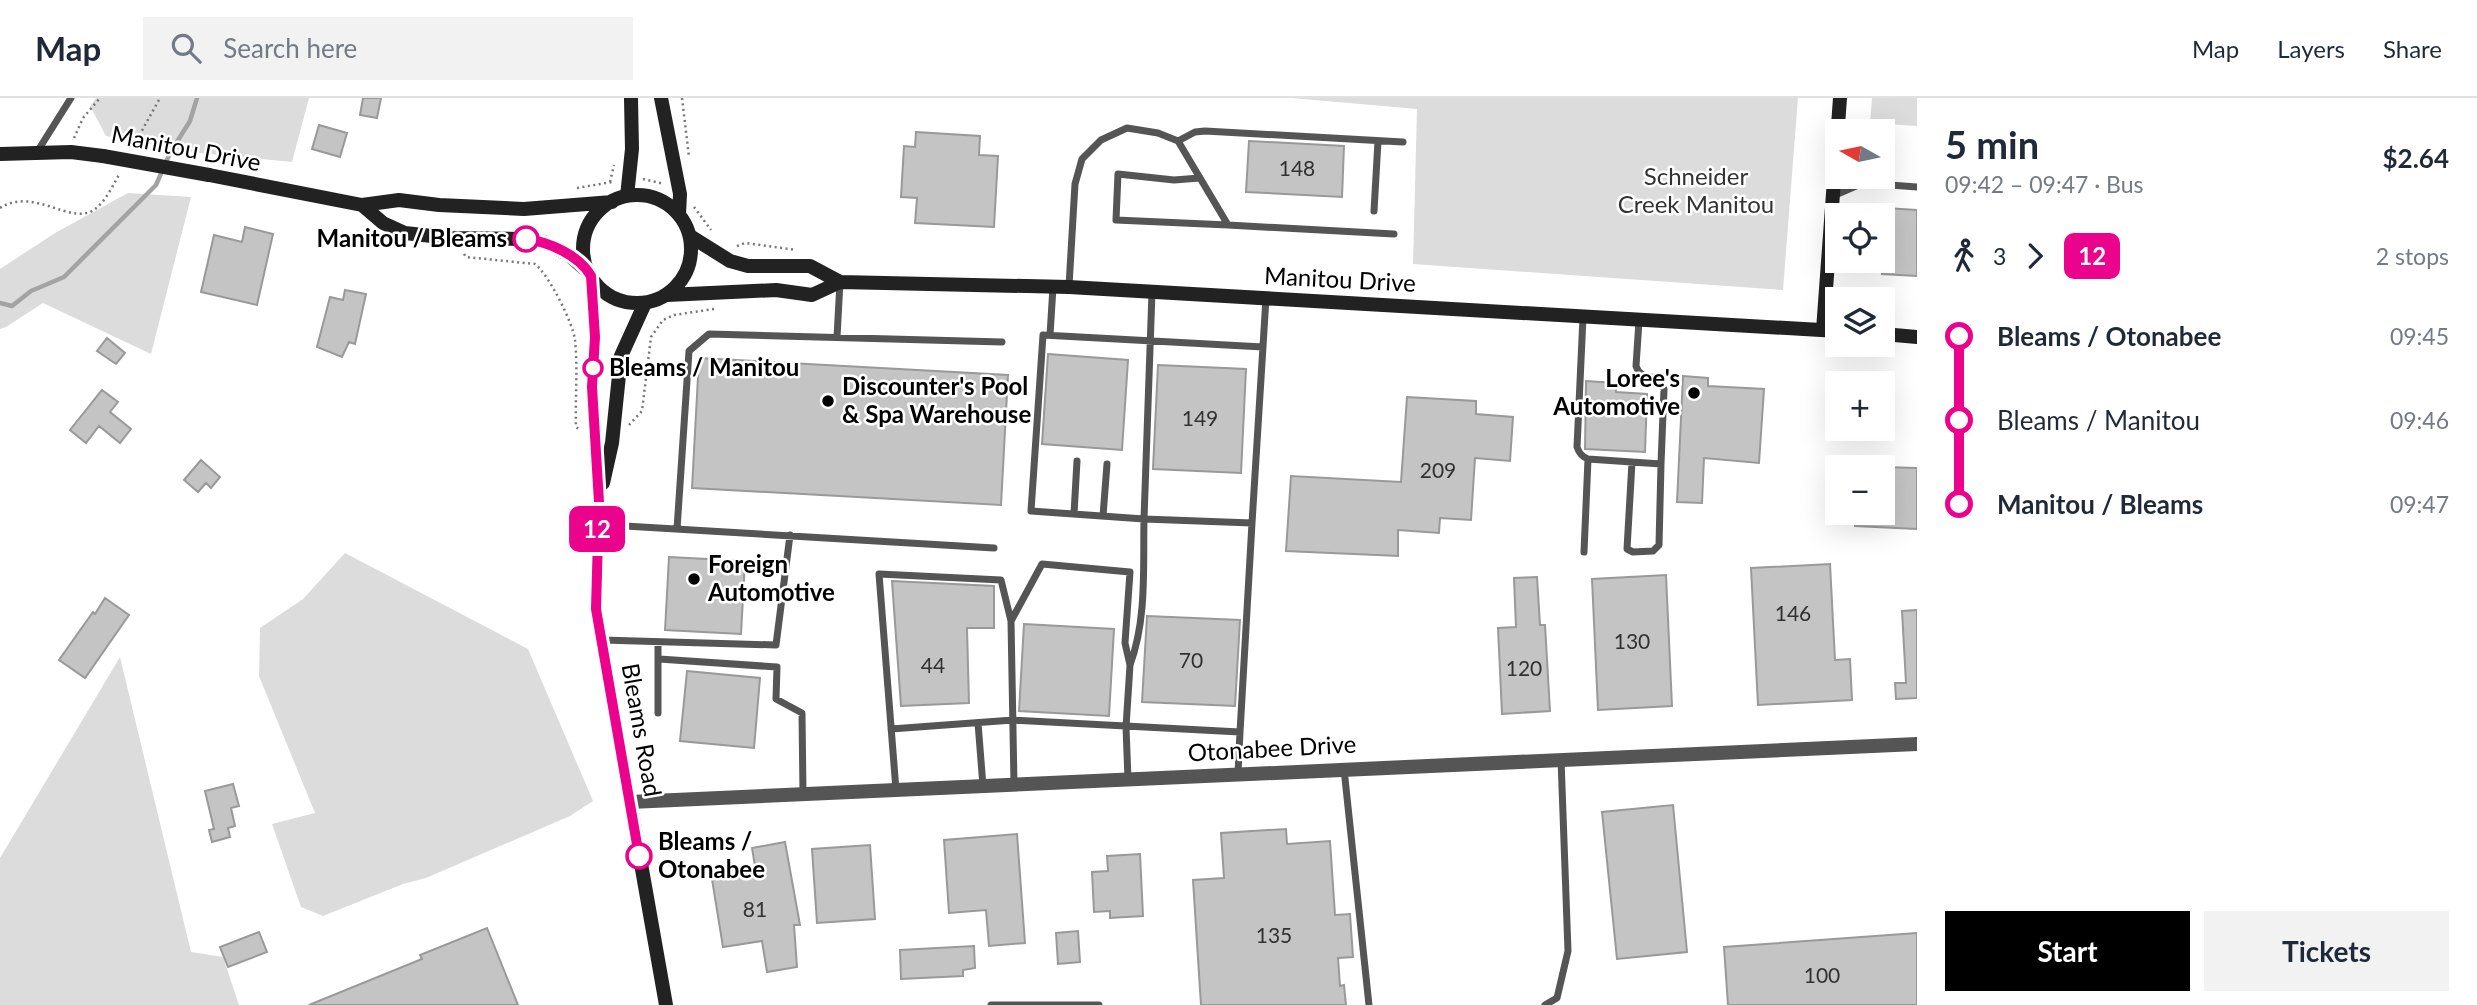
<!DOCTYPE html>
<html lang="en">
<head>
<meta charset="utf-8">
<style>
	body { margin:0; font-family:Lato,sans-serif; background:#f2f2f3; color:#1f2937; height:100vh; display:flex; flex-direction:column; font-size:26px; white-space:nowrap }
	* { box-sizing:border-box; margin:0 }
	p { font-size:23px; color:#747a83 }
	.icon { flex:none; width:38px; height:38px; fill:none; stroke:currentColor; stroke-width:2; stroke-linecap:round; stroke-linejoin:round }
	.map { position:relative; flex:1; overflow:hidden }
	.panel { display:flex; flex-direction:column; background:#fff; width:560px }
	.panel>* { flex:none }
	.badge { padding:0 14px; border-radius:10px; font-size:24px; line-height:46px }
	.needle { width:46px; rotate:279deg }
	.controls { position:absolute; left:1825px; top:21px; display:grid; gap:14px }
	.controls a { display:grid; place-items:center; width:70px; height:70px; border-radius:0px; background:#fff; box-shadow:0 7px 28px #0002; font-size:35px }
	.map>.badge { position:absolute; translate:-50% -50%; box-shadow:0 0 0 4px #fff }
	.legs { display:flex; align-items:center; gap:10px; height:77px; padding:0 28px; font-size:23px }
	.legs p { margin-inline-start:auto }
	.overview { display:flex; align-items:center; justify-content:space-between; height:119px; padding:0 28px }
	h1 { font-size:38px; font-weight:700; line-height:52px }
	.button { display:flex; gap:14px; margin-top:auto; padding:14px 28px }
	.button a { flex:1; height:80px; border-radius:0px; background:#000; color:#fff; font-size:28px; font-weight:700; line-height:80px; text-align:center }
	.button a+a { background:#f2f2f3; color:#1f2937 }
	ul { padding:0 28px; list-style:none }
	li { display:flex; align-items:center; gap:24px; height:84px; font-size:26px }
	li i { display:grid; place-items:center; width:10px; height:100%; margin:0 9px; background:currentColor }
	li i::after { content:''; width:18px; height:18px; margin:-9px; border:5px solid; border-radius:50%; background:#fff }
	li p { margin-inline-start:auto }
	li:first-child i { background:linear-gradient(#0000 50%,currentColor 0) }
	li:last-child i { background:linear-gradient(currentColor 50%,#0000 0) }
	header { display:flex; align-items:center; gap:42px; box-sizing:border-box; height:98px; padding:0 35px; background:#fff; border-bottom:2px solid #e0e1e3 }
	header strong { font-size:33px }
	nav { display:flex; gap:38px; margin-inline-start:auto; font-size:24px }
	.search { width:490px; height:63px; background:#f2f2f3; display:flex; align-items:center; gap:18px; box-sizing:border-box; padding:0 24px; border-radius:0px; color:#747a83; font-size:26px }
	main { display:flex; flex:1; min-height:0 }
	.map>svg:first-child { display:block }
	.green { fill:#dcdcdc }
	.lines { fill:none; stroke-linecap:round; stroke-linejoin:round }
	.stream { stroke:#a3a3a3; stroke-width:4.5 }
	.building { fill:#c4c4c4; stroke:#999; stroke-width:2 }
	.path { stroke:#777; stroke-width:2.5; stroke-dasharray:2 3.5; stroke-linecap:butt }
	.lane { stroke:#555; stroke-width:7 }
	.street { stroke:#555; stroke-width:14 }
	.secondary { stroke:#222; stroke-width:14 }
	.secondary-bridge { stroke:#222; stroke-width:14 }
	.line-1-casing { stroke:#fff; stroke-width:16 }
	.line-1 { stroke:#eb028d; stroke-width:10 }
	.stop-1-dot { fill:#fff; stroke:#eb028d; stroke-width:3.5 }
	.poi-dot { fill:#000; stroke:#fff; stroke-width:2.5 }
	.labels { text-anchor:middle; stroke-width:5; stroke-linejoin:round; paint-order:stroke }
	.number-label { font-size:21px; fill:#313131 }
	.street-label { font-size:24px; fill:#000; stroke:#fff }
	.park-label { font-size:24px; fill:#333; stroke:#fff }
	.stop-label { font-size:24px; font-weight:bold; fill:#000; stroke:#fff; text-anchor:start }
	.poi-label { font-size:24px; font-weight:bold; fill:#000; stroke:#fff; text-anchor:start }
</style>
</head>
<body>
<header>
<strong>Map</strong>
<div class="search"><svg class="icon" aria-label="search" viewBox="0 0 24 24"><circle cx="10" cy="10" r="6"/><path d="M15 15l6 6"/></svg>Search here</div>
<nav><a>Map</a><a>Layers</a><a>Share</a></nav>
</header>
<main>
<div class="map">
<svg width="1917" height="907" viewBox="0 0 1917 907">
	<rect width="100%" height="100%" fill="#fff"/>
	<path class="green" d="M96,0h213l-17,64 -103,-10 -83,-16 -16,-30z
		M1292,0h506l-15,192 -370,-26 4,-155z
		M1872,0h45v28l-47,-3z
		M128,95l63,4 -40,157 -108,-51 -37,24 -6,2v-60l55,-36z
		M345,455l183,96 65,152 -23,15 -144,62 -23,6 -80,32 -22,-9 -29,-83 43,-11 -56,-137 1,-48 43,-29z
		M120,559l71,295 32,5 16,48h-239v-147z"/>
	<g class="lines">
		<path class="stream" d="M0,205l12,3 19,-15 33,-14 92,-92 14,-32 20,-32 7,-23"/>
	</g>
	<path class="building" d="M363,0h18l-4,20 -17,-3z
		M319,27l28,8 -7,24 -28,-8z
		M916,34l64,4 -1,19 19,1 -4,71 -79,-4 2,-25 -16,-1 3,-51 11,1z
		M1249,43l95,5 -2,51 -96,-5z
		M1886,110l31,2v66l-35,-2z
		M245,129l28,7 -16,71 -56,-13 13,-57 28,7z
		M345,192l21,4 -11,50 -6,-2 -7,15 -25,-10 13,-50 13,3z
		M107,240l18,15 -9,11 -19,-13z
		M1048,256l80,6 -6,90 -80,-6z
		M699,260l309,17 -7,130 -309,-17z
		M1158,267l88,4 -5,104 -88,-4z
		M1683,278l25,2v8l56,3 -5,74 -55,-5 -2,45 -25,-1z
		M1586,283l30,2v9l31,2 -2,58 -60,-3z
		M102,292l16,12 -8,10 21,17 -11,14 -21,-17 -13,17 -16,-13z
		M1407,299l69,4v13l37,3 -3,44 -35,-3 -4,62 -31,-2 -1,15 -41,-3v26l-112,-5 5,-75 110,6z
		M201,362l19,17 -9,11 -5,-5 -8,9 -14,-12z
		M1883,369l34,1v61l-62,-3 1,-13h27z
		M669,459l76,4 -4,73 -76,-4z
		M1830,466l5,96 15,-1 2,41 -94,5 -7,-137z
		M1666,477l6,131 -74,4 -6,-131z
		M1537,479l3,48h5l5,86 -48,3 -4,-86 18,-1 -2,-49z
		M892,483l102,5v42h-27l2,75 -68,3z
		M105,500l24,17 -44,63 -26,-18 34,-48 2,2z
		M1917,512v88l-21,1 -1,-16h11l-4,-72z
		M1147,518l93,4 -5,86 -93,-4z
		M1024,526l90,5 -5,87 -90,-5z
		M687,573l73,7 -6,70 -74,-7z
		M233,686l6,22 -8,2 4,18 -7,2 2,9 -18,5 -3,-12 5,-1 -9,-38z
		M1673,707l14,147 -70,7 -15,-147z
		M1286,731l1,15 43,-3 5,74 15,-1 3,43 -15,1 2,28 4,-1 2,20h-145l-8,-125 31,-2 -3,-45z
		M1017,736l8,109 -36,3 -3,-36 -37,3 -5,-73z
		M785,744l15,83h-6l3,42 -30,5 -5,-31 -39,6 -12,-74 44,-7 -3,-18z
		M870,747l5,74 -58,4 -5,-74z
		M1140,756l3,62 -33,2v-7l-16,1 -2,-40 16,-1 -1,-15z
		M487,830l31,77h-209l113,-46 -2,-4z
		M1078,833l2,31 -22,2 -2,-31z
		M259,834l8,20 -39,15 -8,-20z
		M1917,835v72h-189l-4,-58z
		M974,848l1,22 -12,2v6l-62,3 -1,-29z"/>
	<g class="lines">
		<path class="path" d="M682,0l7,59
			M74,40l9,-20 17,-20
			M134,47l26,-47
			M643,81l21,5
			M610,84l4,-17
			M577,90l35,-6
			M694,109l17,23
			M0,110c34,-22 72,19 95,1 11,-8 18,-24 25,-36
			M737,148l8,-3 51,7
			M464,156l2,3 69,7c14,11 38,59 40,76 3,29 0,59 1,87l4,3
			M629,327l13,-14 9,-74 12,-17 11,-5 40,-6"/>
		<path class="lane" d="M1178,43l17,-9 10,-1 198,11
			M37,54l34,-54
			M1200,80l-26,2 -56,-6 -2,46 112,5
			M1833,98l30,-13 54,4
			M1374,113l4,-70
			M1069,188l6,-102 7,-25 19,-19 26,-12 31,5 20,8 50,84 166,9
			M1152,194l-8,227 108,4 14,-225
			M1583,219l-6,130c2,6 5,10 11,12l73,5 3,-75 -8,-11c-9,-2 -17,-2 -20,-12l3,-45
			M1050,237l3,-48
			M837,239l3,-55
			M1632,364l-5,87 6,3 20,-1 6,-6 2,-81
			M1074,416l3,-53
			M1103,418l4,-52
			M598,428h27l369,22
			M677,431l12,-178 20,-17 293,8
			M1584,454l4,-93
			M602,542l174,5 14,-110
			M659,561l118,8 -1,32 26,14 1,81
			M1130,567c17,-46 13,-98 14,-146l-113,-8 12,-176 220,12
			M658,615v-71
			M978,625l5,63
			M891,631l122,-9 227,12 12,-209
			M1344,671l25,236
			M1238,675l2,-41
			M1014,686l-3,-163 31,-57 88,8 -5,71 5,22 -4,62 2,52
			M896,692l-17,-216 122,6 10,41
			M991,907h108
			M1545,907l12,-7 11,-47 -7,-192"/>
		<path class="street" d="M630,704l1287,-58"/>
		<path class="secondary" d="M661,0l19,96 -1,21
			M0,56l71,-2 32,4
			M209,77l153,30 37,-5 40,5 85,4 88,-7
			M583 151a54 54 0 1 1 108 0a54 54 0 1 1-108 0Z
			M627,98l5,-47 -1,-51
			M362,107l21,18 22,10 45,5 76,1 18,3 25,13 18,16
			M690,138l40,25 18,5h62l30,16
			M591,179l4,60 -3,50 7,115 -3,107 70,396
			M667,197l109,-5 36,5 28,-13 229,5 769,44
			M1823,232l17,-232
			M1883,236l34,3
			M603,385l9,-40 9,-87 24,-53"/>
		<path class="secondary-bridge" d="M103,58l106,19"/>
	</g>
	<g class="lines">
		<g class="line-1-casing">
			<path id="line-1" d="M526,141c23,3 53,16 65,37l4,61 -3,50 7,115 -3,107 43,247"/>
		</g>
		<use href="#line-1" class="line-1"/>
	</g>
	<g class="stop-1-dot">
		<circle cx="526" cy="141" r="12"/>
		<circle cx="593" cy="270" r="9"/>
		<circle cx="639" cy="758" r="12"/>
	</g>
	<g class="poi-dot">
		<circle cx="1694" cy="295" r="7"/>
		<circle cx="828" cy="303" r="7"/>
		<circle cx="694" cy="481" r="7"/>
	</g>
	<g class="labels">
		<g class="number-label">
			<text x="1297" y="78">148</text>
			<text x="1200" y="328">149</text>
			<text x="1438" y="380">209</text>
			<text x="1793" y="523">146</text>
			<text x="1632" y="551">130</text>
			<text x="1191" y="570">70</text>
			<text x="933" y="575">44</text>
			<text x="1524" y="578">120</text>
			<text x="755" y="819">81</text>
			<text x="1274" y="845">135</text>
			<text x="1822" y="885">100</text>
		</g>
		<g class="street-label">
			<text transform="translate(186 51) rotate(11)" y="8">Manitou Drive</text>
			<text transform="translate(1340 182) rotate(3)" y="8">Manitou Drive</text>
			<text transform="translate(641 632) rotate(80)" y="8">Bleams Road</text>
			<text transform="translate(1272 651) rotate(-3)" y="8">Otonabee Drive</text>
		</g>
		<g class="park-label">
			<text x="1696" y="87">Schneider<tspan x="1696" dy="28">Creek Manitou</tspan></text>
		</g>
		<g class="stop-label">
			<text x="507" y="149" text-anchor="end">Manitou / Bleams</text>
			<text x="609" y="278">Bleams / Manitou</text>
			<text x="658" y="752">Bleams /<tspan x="658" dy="28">Otonabee</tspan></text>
		</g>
		<g class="poi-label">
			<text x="1680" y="289" text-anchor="end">Loree's<tspan x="1680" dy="28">Automotive</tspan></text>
			<text x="842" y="297">Discounter's Pool<tspan x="842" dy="28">&amp; Spa Warehouse</tspan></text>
			<text x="708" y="475">Foreign<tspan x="708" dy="28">Automotive</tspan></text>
		</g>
	</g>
</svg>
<div class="controls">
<a><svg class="needle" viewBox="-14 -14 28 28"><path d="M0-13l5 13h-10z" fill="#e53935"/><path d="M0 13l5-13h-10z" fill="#747a83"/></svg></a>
<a><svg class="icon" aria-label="locate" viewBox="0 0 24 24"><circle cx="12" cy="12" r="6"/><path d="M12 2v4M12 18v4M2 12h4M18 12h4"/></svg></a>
<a><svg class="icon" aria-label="layers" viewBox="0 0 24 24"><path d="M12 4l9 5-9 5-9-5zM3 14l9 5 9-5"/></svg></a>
<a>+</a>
<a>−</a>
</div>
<b class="badge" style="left:597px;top:431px;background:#eb028d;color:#fff">12</b>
</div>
<section class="panel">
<div class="overview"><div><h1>5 min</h1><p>09:42 – 09:47 · Bus</p></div><b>$2.64</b></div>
<div class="legs"><svg class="icon" aria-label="walk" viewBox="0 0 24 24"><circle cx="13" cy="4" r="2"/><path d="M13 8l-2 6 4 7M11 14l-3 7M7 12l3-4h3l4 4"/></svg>3<svg class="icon" aria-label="forward" viewBox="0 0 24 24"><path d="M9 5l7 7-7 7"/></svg><b class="badge" style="background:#eb028d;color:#fff">12</b><p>2 stops</p></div>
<ul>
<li><i style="color:#eb028d"></i><b>Bleams / Otonabee</b><p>09:45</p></li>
<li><i style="color:#eb028d"></i><span>Bleams / Manitou</span><p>09:46</p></li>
<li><i style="color:#eb028d"></i><b>Manitou / Bleams</b><p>09:47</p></li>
</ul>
<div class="button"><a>Start</a><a>Tickets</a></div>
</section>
</main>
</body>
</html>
